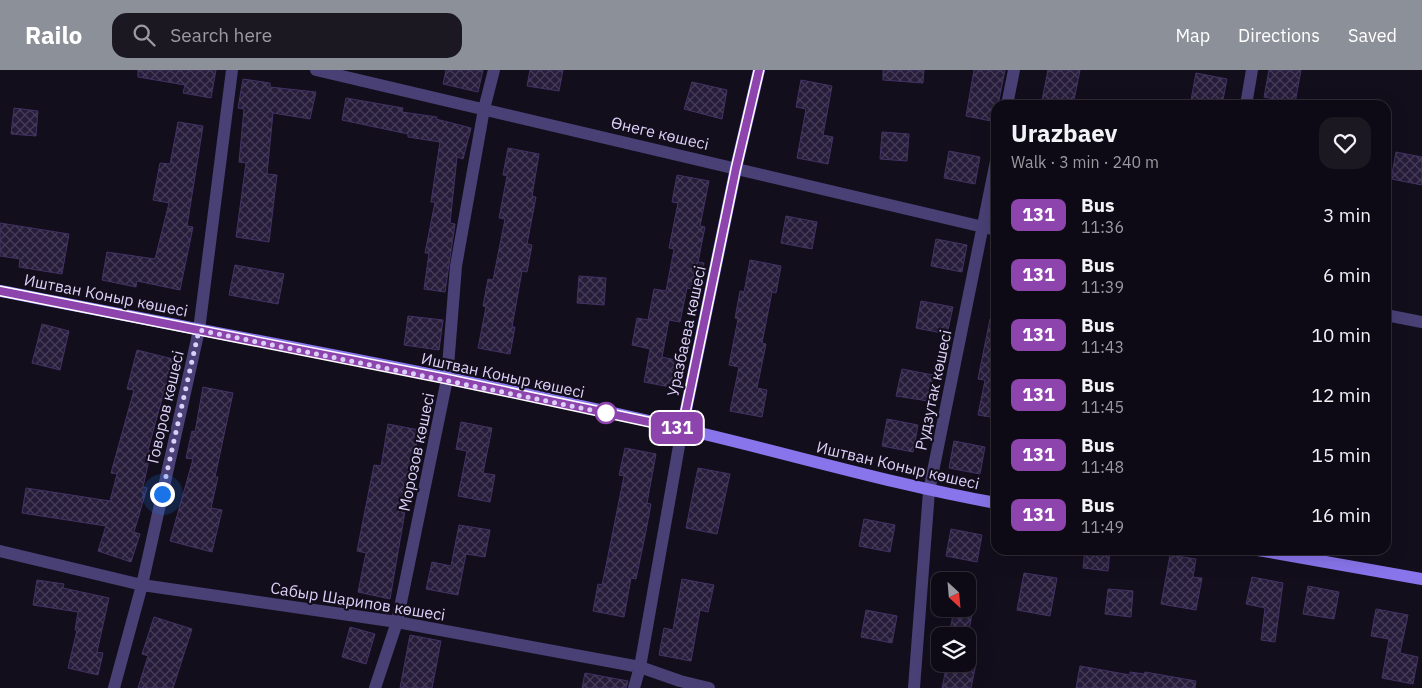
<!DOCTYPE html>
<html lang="en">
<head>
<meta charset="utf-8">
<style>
	body { margin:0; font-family:"IBM Plex Sans",sans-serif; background:#1c1822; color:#f1f3f6; height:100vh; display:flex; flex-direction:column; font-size:19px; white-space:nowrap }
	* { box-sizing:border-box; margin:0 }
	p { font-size:16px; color:#9b9aa0 }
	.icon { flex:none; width:28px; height:28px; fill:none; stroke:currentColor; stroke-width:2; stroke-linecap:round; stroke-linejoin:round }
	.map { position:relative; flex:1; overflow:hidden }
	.drawer { position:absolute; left:991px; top:30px; width:400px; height:455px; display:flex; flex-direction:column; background:#0e0a15; border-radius:15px; box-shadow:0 5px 20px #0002,0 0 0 1px #2e2b34 }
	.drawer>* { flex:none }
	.badge { padding:0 10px; border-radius:8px; font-size:18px; line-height:32px }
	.needle { width:32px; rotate:154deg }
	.fabs { position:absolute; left:931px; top:502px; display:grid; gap:10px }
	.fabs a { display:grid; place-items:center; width:45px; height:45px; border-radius:10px; background:#0e0a15; box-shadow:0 5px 20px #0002,0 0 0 1px #2e2b34; font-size:25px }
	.you { position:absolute; width:25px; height:25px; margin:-12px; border:4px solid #fff; border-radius:50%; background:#1a73e8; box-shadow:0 0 0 8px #1a73e833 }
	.map>.badge { position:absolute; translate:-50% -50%; box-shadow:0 0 0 2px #fff }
	.round { display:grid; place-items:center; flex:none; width:52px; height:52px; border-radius:15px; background:#1c1822 }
	.overview { display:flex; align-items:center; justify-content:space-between; height:85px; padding:0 20px }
	h1 { font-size:24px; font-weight:700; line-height:38px }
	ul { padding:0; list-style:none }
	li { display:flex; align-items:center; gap:15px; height:60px; padding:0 20px }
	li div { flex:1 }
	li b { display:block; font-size:19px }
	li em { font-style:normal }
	li .badge { min-width:55px; font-weight:700; text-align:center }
	header { display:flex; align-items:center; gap:30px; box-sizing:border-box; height:70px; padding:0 25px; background:#8c9099; color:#fff }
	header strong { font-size:24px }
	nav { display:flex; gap:28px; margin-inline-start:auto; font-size:18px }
	.search { width:350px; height:45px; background:#1c1822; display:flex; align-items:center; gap:12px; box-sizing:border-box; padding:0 18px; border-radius:15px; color:#9b9aa0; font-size:19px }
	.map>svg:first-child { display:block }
	.building { fill:url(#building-cross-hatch); stroke:#433264 }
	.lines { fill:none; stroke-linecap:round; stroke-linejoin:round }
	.street { stroke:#494075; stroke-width:12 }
	.secondary { stroke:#8874eb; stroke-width:12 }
	.line-casing { stroke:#fff; stroke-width:11 }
	.line { stroke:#8e44ad; stroke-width:8 }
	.walk { stroke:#dbd0f8; stroke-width:5; stroke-dasharray:0 9 }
	.stop-dot { fill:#fff; stroke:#8e44ad; stroke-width:2.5 }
	.labels { text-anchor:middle; stroke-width:4.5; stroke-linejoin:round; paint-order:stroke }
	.street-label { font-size:16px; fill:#dbd0f8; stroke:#130e1c }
</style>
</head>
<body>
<header>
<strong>Railo</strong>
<div class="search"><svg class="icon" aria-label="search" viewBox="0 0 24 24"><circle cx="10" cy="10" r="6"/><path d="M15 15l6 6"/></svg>Search here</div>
<nav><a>Map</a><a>Directions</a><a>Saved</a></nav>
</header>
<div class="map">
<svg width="1422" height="618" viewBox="0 0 1422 618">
	<defs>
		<pattern id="building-cross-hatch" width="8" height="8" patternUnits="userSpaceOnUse" patternTransform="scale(1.25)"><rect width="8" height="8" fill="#271d3b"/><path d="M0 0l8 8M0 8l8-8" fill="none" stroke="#463d58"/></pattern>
	</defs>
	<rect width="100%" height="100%" fill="#130e1c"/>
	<path class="building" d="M138,0h78l-5,28 -28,-5 2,-8 -47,-8z
		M446,0h37l-5,22 -35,-8z
		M530,0h33l-4,21 -32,-5z
		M883,0h41l-1,13 -40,-3z
		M974,0h31l-7,35h-2v17l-30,-6z
		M1048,0h32l-7,35h-32z
		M1269,0h32l-6,33 -31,-6z
		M1196,3l31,6 -5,26 -31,-5z
		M243,9l27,4v4l46,5 -6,27 -37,-6 -6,61 10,1 -8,67 -33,-5 10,-74 -7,-1 5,-53 -6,-1z
		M801,10l31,6 -9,49 10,2 -5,27 -31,-6 9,-49 -10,-2z
		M692,12l35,8 -5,29 -38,-10z
		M346,28l57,10 -1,4 35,5 -1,2 35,9 -8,31 -6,-2 -7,66 5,1 -10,68 -21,-3 5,-36h-4l10,-51h-4l9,-60 -32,-5v-3l-66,-14z
		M14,38l24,3 -2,25 -25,-2z
		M178,52l25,4 -16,100 6,1 -13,63 -43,-9 -1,6 -34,-7 5,-28 48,7 14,-56 -16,-3 7,-37 10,1z
		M882,62l27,2 -2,27 -27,-2z
		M508,78l31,6 -7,42 4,1 -9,47 5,1 -5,27 -5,-1 -10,56h3l-5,27 -32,-6 8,-41 -3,-1 5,-27 5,1 12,-61 -6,-1 8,-42 -4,-1z
		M949,81l31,6 -5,27 -31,-6z
		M1396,82l26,5v28l-31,-6z
		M677,105l32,6 -9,45 5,1 -7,35 6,1 -5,28 -12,-3 -7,34 -11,-2 -7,37 18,4 -5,27 -31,-6 6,-33 -18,-4 5,-27 11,2 6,-31 12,2 8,-42 -5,-1 9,-45 -6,-1z
		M786,146l31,6 -5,27 -31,-6z
		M0,153l69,11 -7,40 -43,-7 1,-8 -20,-3z
		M936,169l31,6 -5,27 -31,-6z
		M750,190l31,6 -5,27 -4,-1 -10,51 4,1 -9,44 10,2 -5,27 -32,-6 9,-44 -10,-2 9,-46 -3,-1 5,-27 4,1z
		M235,195l49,9 -6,30 -49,-9z
		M579,206l27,2 -2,27 -27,-2z
		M921,231l32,6 -6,27 -31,-6z
		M408,246l35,4 -4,30 -35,-5z
		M990,249l6,1v98l-18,-3 7,-35 -7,-1z
		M42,254l27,7 -9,39 -28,-7z
		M137,280l36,9 -25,91 3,1 -8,36 4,1 -13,44 6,2 -9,28 -33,-11 8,-25 -84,-13 4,-25 84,13 7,-27 -6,-1 23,-83 -7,-1z
		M902,299l31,6 -5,26 -32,-5z
		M203,317l30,6 -18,84h3l-7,31 11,2 -10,42 -42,-11 23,-82 -7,-1 6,-27 3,1z
		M887,349l31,6 -5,27 -31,-6z
		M461,352l31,6 -9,45 12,2 -5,27 -32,-6 9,-45 -11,-2z
		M388,354l31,6 -29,169 -32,-7 8,-39 -9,-2 17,-86 7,1z
		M954,371l31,6 -5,27 -31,-6z
		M625,378l31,6 -9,49 4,1 -5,27 -10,48 -5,-1 -7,39 -31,-6 5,-27 4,1 8,-39 14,-70 -5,-1z
		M698,398l32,6 -13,60 -31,-6z
		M864,449l31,6 -5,27 -31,-6z
		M459,455l31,5 -5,27 -19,-3 -8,41 -32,-6 6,-27 19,4z
		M951,459l31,6 -5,27 -31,-6z
		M1085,480h25l-2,21 -25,-3z
		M1170,485l26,4 -3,18 9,1 -6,32 -35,-6z
		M1024,503l33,5 -7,38 -33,-6z
		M1252,507l31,6 -8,59 -14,-2 4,-32 -19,-4z
		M682,509l32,6 -6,27 -8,-2 -9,51 -32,-6 5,-27 9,2z
		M37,510l27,4 -1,4 46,10 -12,54 6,1 -5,22 -30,-7 9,-38h-2l3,-18 -45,-7z
		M1308,516l31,6 -5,27 -31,-5z
		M1108,519l25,2 -2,26 -26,-3z
		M954,539h19l-5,27h-19z
		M1376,539l32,6 -8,38 18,4 -5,27 -31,-6 7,-39 -18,-3z
		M866,540l31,6 -5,27 -31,-6z
		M154,547l38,12 -19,59h-35l10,-32 -6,-2z
		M350,557l25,7 -9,30 -24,-7z
		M410,565l31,6 -9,47h-32z
		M947,594h29l-5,24h-29z
		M1080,596l50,9v-3l14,2 1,-2 51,9 -1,7h-119z
		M585,603l43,8 -2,7h-44z"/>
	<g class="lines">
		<path class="street" d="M316,0l680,160
			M1007,35l7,-35
			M1246,35l6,-35
			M1386,245l36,7
			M0,481l142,34 255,37 243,45 40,14 29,7
			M114,618l28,-103 57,-255 33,-260
			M375,618l22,-66 50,-243 9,-113 28,-157 10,-39
			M634,618l6,-21 42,-238
			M914,618l15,-197 67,-330"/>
		<path class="secondary" d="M0,221c228,45 457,85 683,138 104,24 207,55 313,74
			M682,359l54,-261 23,-98
			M1258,480l164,29"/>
	</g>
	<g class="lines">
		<g class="line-casing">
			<path id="line" d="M0,221l447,88 235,50 54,-261 23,-98"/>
		</g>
		<use href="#line" class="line"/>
		<path class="walk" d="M162,424l37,-164 411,84 -4,-1"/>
	</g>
	<circle class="stop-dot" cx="606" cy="343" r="10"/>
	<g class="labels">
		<g class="street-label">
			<text transform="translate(660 63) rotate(13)" y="6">Өнеге көшесі</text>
			<text transform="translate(106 225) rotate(11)" y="6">Иштван Коныр көшесі</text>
			<text transform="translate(686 261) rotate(-78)" y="6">Уразбаева көшесі</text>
			<text transform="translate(503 305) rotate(12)" y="6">Иштван Коныр көшесі</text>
			<text transform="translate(933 320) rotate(-78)" y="6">Рудзутак көшесі</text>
			<text transform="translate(165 337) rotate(-77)" y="6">Говоров көшесі</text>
			<text transform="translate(416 382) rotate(-78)" y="6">Морозов көшесі</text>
			<text transform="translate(898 395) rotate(13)" y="6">Иштван Коныр көшесі</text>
			<text transform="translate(358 531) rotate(9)" y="6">Сабыр Шарипов көшесі</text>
		</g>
	</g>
</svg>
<div class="fabs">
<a><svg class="needle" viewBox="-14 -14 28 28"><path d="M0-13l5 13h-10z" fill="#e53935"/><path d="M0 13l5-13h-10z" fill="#9b9aa0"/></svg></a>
<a><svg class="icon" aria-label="layers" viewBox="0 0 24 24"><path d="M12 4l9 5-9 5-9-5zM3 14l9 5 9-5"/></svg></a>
</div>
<div class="you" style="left:162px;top:424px"></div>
<b class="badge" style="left:677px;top:358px;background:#8e44ad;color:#fff">131</b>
<section class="drawer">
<div class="overview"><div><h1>Urazbaev</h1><p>Walk · 3 min · 240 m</p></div><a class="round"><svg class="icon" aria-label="heart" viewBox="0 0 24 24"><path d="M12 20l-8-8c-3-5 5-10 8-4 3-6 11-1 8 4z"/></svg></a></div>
<ul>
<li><span class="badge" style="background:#8e44ad;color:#fff">131</span><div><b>Bus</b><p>11:36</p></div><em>3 min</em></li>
<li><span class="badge" style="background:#8e44ad;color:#fff">131</span><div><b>Bus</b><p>11:39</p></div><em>6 min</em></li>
<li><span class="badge" style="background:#8e44ad;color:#fff">131</span><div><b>Bus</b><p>11:43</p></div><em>10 min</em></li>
<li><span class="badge" style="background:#8e44ad;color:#fff">131</span><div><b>Bus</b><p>11:45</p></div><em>12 min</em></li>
<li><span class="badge" style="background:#8e44ad;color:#fff">131</span><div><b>Bus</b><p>11:48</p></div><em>15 min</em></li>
<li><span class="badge" style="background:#8e44ad;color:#fff">131</span><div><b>Bus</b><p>11:49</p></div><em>16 min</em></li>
</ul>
</section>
</div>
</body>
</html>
